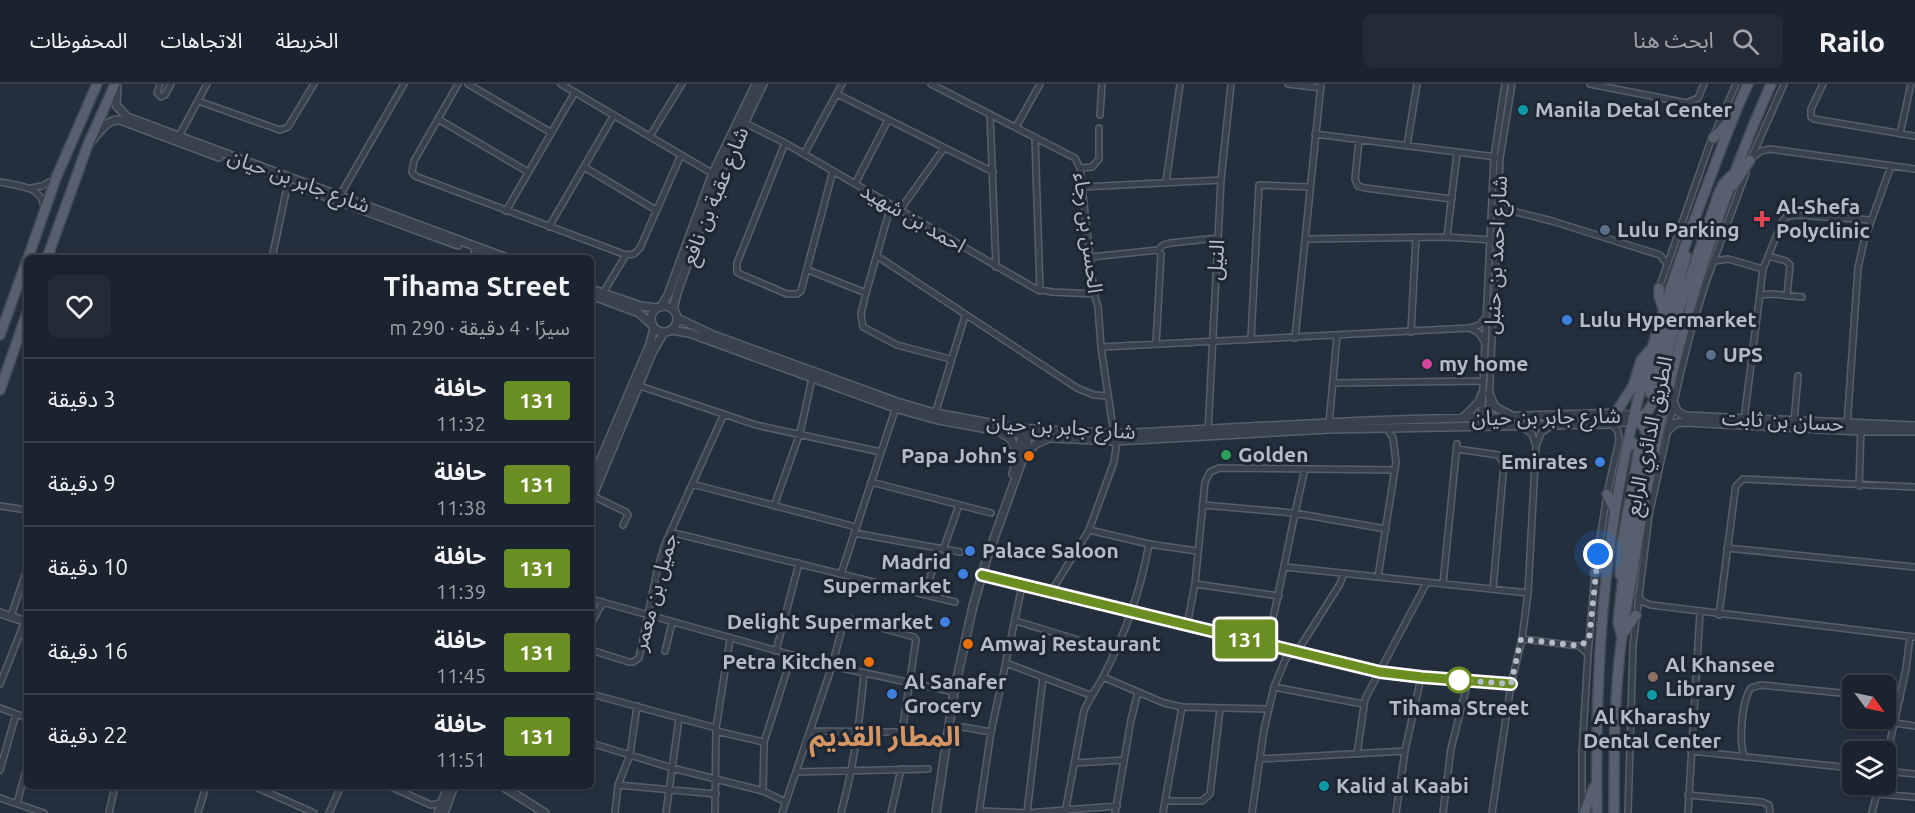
<!DOCTYPE html>
<html lang="ar">
<head>
<meta charset="utf-8">
<style>
	body { margin:0; font-family:Ubuntu,"Noto Sans Arabic",sans-serif; background:#242b36; color:#f1f3f6; direction:rtl; height:100vh; display:flex; flex-direction:column; font-size:22px; white-space:nowrap }
	* { box-sizing:border-box; margin:0 }
	p { font-size:20px; color:#a0a4aa }
	.icon { flex:none; width:33px; height:33px; fill:none; stroke:currentColor; stroke-width:2; stroke-linecap:round; stroke-linejoin:round }
	.map { position:relative; flex:1; overflow:hidden; direction:ltr }
	.details { position:absolute; left:24px; top:171px; width:570px; height:534px; display:flex; flex-direction:column; background:#1b232e; border-radius:9px; box-shadow:0 2px 4px #0004,0 0 0 2px #39404a; direction:rtl }
	.details>* { flex:none }
	.badge { padding:0 12px; border-radius:4px; font-size:21px; line-height:39px }
	.needle { width:39px; rotate:123deg }
	.tools { position:absolute; left:1842px; top:591px; display:grid; gap:12px }
	.tools a { display:grid; place-items:center; width:54px; height:54px; border-radius:9px; background:#1b232e; box-shadow:0 2px 4px #0004,0 0 0 2px #39404a; font-size:30px }
	.you { position:absolute; width:30px; height:30px; margin:-15px; border:4px solid #fff; border-radius:50%; background:#1a73e8; box-shadow:0 0 0 9px #1a73e833 }
	.map>.badge { position:absolute; translate:-50% -50%; box-shadow:0 0 0 3px #fff }
	.round { display:grid; place-items:center; flex:none; width:63px; height:63px; border-radius:9px; background:#242b36 }
	.headline { display:flex; align-items:center; justify-content:space-between; height:102px; padding:0 24px }
	h1 { font-size:28px; font-weight:700; line-height:45px }
	ul { padding:0; list-style:none }
	li { display:flex; align-items:center; gap:18px; height:84px; padding:0 24px; border-top:2px solid #39404a }
	li div { flex:1 }
	li b { display:block; font-size:22px }
	li em { font-style:normal }
	li .badge { min-width:66px; font-weight:700; text-align:center }
	header { display:flex; align-items:center; gap:36px; box-sizing:border-box; height:84px; padding:0 30px; background:#1b232e; border-bottom:2px solid #39404a }
	header strong { font-size:28px }
	nav { display:flex; gap:33px; margin-inline-start:auto; font-size:21px }
	.search { width:420px; height:54px; background:#242b36; display:flex; align-items:center; gap:15px; box-sizing:border-box; padding:0 21px; border-radius:9px; color:#a0a4aa; font-size:22px }
	.map>svg:first-child { display:block }
	.lines { fill:none; stroke-linecap:round; stroke-linejoin:round }
	.minor-casing { stroke:#565f6c; stroke-width:8 }
	.tertiary-casing { stroke:#565f6c; stroke-width:10 }
	.primary-casing { stroke:#414a57; stroke-width:12 }
	.minor { stroke:#38414e; stroke-width:5 }
	.tertiary { stroke:#38414e; stroke-width:7 }
	.primary { stroke:#56606e; stroke-width:9 }
	.line-casing { stroke:#fff; stroke-width:14 }
	.line { stroke:#6b8e23; stroke-width:9 }
	.walk { stroke:#b4bcc9; stroke-width:6; stroke-dasharray:0 10.8 }
	.culture-dot { fill:#0f9aa8; stroke:#1d2633; stroke-width:2 }
	.health-dot { fill:#e0444e; stroke:#1d2633; stroke-width:2 }
	.service-dot { fill:#5c6f8a; stroke:#1d2633; stroke-width:2 }
	.shop-dot { fill:#3f7fe0; stroke:#1d2633; stroke-width:2 }
	.hotel-dot { fill:#d1479c; stroke:#1d2633; stroke-width:2 }
	.leisure-dot { fill:#2e9e5b; stroke:#1d2633; stroke-width:2 }
	.food-dot { fill:#e8710a; stroke:#1d2633; stroke-width:2 }
	.education-dot { fill:#8d6e63; stroke:#1d2633; stroke-width:2 }
	.stop-dot { fill:#fff; stroke:#6b8e23; stroke-width:3 }
	.labels { text-anchor:middle; stroke-width:6; stroke-linejoin:round; paint-order:stroke }
	.poi-label { font-size:21px; font-weight:bold; fill:#b4bcc9; stroke:#1d2633; text-anchor:start }
	.street-label { font-size:21px; fill:#b4bcc9; stroke:#1d2633 }
	.stop-label { font-size:21px; font-weight:bold; fill:#b4bcc9; stroke:#1d2633 }
	.district-label { font-size:27px; font-weight:bold; fill:#d59563; stroke:#1d2633 }
</style>
</head>
<body>
<header>
<strong>Railo</strong>
<div class="search"><svg class="icon" aria-label="search" viewBox="0 0 24 24"><circle cx="10" cy="10" r="6"/><path d="M15 15l6 6"/></svg>ابحث هنا</div>
<nav><a>الخريطة</a><a>الاتجاهات</a><a>المحفوظات</a></nav>
</header>
<div class="map">
<svg width="1915" height="729" viewBox="0 0 1915 729">
	<rect width="100%" height="100%" fill="#242f3e"/>
	<g class="lines">
		<g class="minor-casing">
			<path id="minor" d="M160,0l-3,9 4,4 4,-2 6,-11
				M458,0l-44,77 -2,11 3,4 211,79 8,-1 6,-6 41,-93
				M468,0l82,48
				M561,0l154,91
				M931,0l144,74 5,10 14,126 4,12 3,41 15,101 -2,14 -25,68 -38,62
				M1288,0l33,4
				M1590,0l97,19 11,-5 6,-14
				M1823,0l-12,25v8l3,2 101,17
				M837,10l156,78
				M198,17l82,29 8,-3 26,-43
				M990,30l6,153
				M1100,31l2,-31
				M438,35l90,53
				M741,37l44,22 251,146 16,3 42,2
				M1016,43l24,-43
				M1315,50l181,23
				M1900,50l11,-50
				M179,52l28,-52
				M650,52l32,-52
				M1035,54l5,153
				M1359,56l-4,39 3,7 7,2 87,11
				M785,59l-48,120v9l3,2 47,20h10l4,-3 32,-120
				M1407,62l10,-62
				M804,70l38,-70
				M1753,73l8,-6 9,-2 145,20
				M1750,77l34,-77
				M584,83l72,43
				M1080,84l12,-1 7,-8v-31
				M0,98c17,4 40,3 44,24
				M1166,98l14,-98
				M855,100l33,-64
				M1082,103l139,-7
				M31,104l11,-2 13,-7
				M339,113l65,-113
				M891,121l-25,88 -5,21 2,13 34,18 53,14
				M1496,123l56,14 108,34 7,9
				M900,126l44,-62
				M506,127l69,-119
				M549,143l65,-112
				M1447,153l10,-84
				M1305,155l142,-2 45,3
				M1158,166l5,-5 7,-2 48,-5
				M877,172l200,132 17,7 14,1
				M1769,172l17,5 4,4 -3,31
				M1091,173l67,-7 3,4 -5,90
				M272,174l17,-80
				M472,174l4,-10
				M1714,177l14,-2 35,10
				M808,186l58,23
				M1659,204l50,-142 27,-62
				M603,209l23,-38
				M1760,211l12,-1 30,3
				M1470,244l9,5 5,8
				M1411,248l5,-95
				M1295,254l26,-254
				M1251,255l8,-154 50,2
				M1101,263l369,-19 9,-3 6,-7
				M1333,299l150,-2
				M637,301l119,40 125,27
				M935,330l30,-98
				M1744,336l19,-151 19,-47 4,-5 9,-2 76,5
				M1794,338l4,-46
				M1329,340l8,-88
				M1847,342l11,-158 6,-27 27,-75
				M1481,343l13,-270 11,-73
				M1488,343l12,-269 12,-74
				M1522,343l10,7 4,12
				M1208,348l13,-252 10,-96
				M1457,365l41,6 6,8 -11,126
				M871,398l120,31
				M692,400l164,43
				M1859,402l2,-59
				M593,412l33,16 2,3 -5,10
				M1203,421l91,8 92,16
				M0,422l27,4
				M774,422l26,-73 13,-59
				M1089,446l60,14 48,7
				M670,448l285,70
				M854,449l106,19
				M1727,464l188,19
				M943,466l16,-45
				M1285,483l243,26
				M841,490l56,-170
				M982,491l398,97 41,5 90,7
				M1378,493l18,-115 -3,-24 -7,-11
				M1195,500l84,12
				M1443,500l14,-140
				M926,511l11,-45
				M1638,512l5,6 8,3 264,32
				M591,515l241,67 122,26
				M1719,531l16,-124 1,-5 7,-7 172,8
				M11,532l16,-47
				M1016,537l98,30
				M591,540l12,-22
				M1187,541l8,-41 10,-102 5,-10 9,-4 176,2
				M1522,555l57,7 9,8
				M1267,561c14,-59 24,-118 38,-176
				M591,566l38,12h4l6,-4 18,-87 8,-27 59,-130
				M665,567l7,-28
				M776,567l23,-88
				M1006,579l84,32
				M1103,593l61,26 18,4 86,2
				M0,600l25,-63
				M1274,603l89,17
				M591,610l125,34
				M1886,614l14,1
				M0,624l27,10
				M1895,639l20,3
				M963,643l28,5
				M716,647l48,11
				M591,659l81,25 91,23 23,11
				M1691,667l161,17
				M1357,670l8,-55 62,-117
				M1745,673c-7,-13 -3,-57 6,-69l10,-3 91,9
				M1260,675l145,-8
				M1886,676l20,-91 4,-32
				M1075,679l49,-3
				M0,686l16,-56
				M1886,687l29,3
				M796,688l132,-3
				M618,701l98,9
				M158,702l1,1
				M253,702l61,27
				M389,702l42,19 10,-2
				M763,707l1,-49 28,-87
				M1877,710l38,3
				M1688,711l74,7 7,3 1,8
				M0,714l44,15
				M1165,717h37l8,-7 10,-85
				M17,719l10,-36
				M980,727l47,2 90,-7
				M109,729l6,-27
				M198,729l8,-27
				M329,729l12,-27
				M615,729l3,-28 12,-30 7,-49
				M666,729l13,-95
				M715,729l1,-85 14,-89
				M782,729l50,-147 12,-45 6,-2 64,18 2,3 -14,92 -92,-1
				M841,729c13,-47 19,-91 23,-140
				M891,729l10,-44
				M979,729l12,-81 31,-146
				M1027,729l16,-136
				M1065,729l19,-102c5,-13 14,-24 20,-36 21,-41 37,-86 45,-131
				M1115,729l16,-93 7,-28
				M1163,729l19,-106
				M1252,729l12,-83 10,-43 12,-29 14,-11 40,-63 4,-11
				M1396,729l9,-62 16,-74
				M1443,729l8,-64 17,-68
				M1492,729l19,-129 11,-45 6,-46 8,-147 5,-13 10,-7
				M1582,729v-60l6,-99 7,-81 12,-79 12,-53 -1,-10 -7,-7
				M1628,729l5,-168 16,-130 32,-144 11,-44 14,-45 40,-109
				M1688,729l12,-201
				M1872,729l7,-29"/>
		</g>
		<g class="tertiary-casing">
			<path id="tertiary" d="M117,2l-1,19 11,12 380,141
				M92,57c8,-10 15,-22 28,-21l99,37
				M311,107l147,54
				M477,168l16,6
				M591,205l50,17 16,2
				M591,211l48,18 12,11
				M651 235a13 13 0 1 1 26 0a13 13 0 1 1-26 0Z
				M661,223l7,-12 45,-122 43,-89
				M673,226l4,-17 41,-116 45,-93
				M677,234l36,17 184,67 38,11 82,15 98,6 251,-13 256,-8 11,5
				M671,246l18,3 206,75 39,11 64,12 53,7 65,3 213,-12 280,-5 15,-2 9,-4
				M1668,304l9,23 8,5 230,10
				M1489,310l6,13 17,9
				M1463,334l16,-16 3,-8
				M1668,346l8,-7 9,-1 175,9h55
				M1003,350l8,5 6,14
				M1024,371l12,-11 13,-6
				M1013,390l10,-42
				M591,398l59,-138 4,-16
				M591,416l61,-147 12,-21
				M0,529l27,9
				M502,702l43,27
				M438,729l10,-27
				M444,729l10,-27
				M936,729l18,-121 19,-86 14,-48 37,-103 5,-23"/>
		</g>
		<g class="primary-casing">
			<path id="primary" d="M1713,54l20,-20
				M1734,101l16,-25
				M28,174l28,-80 41,-94
				M47,174l40,-111 28,-63
				M1659,204v8l4,12
				M0,251l27,-75
				M0,306l27,-77
				M1658,309l-4,2 -4,-2v-5l36,-132
				M1615,330l18,-28 8,-26 9,-10
				M1633,334l13,-4 10,-16 23,-88 39,-115 5,-11 8,-8
				M1607,410l8,17
				M1595,489l14,-17
				M1620,491l2,-32 17,-94 -1,-4 -4,-2 -7,4
				M1625,547l11,-16
				M1621,550l-3,-12 4,-37 25,-147 -3,-11 -11,-9
				M1584,729l10,-26
				M1597,729c-2,-123 4,-246 30,-367 18,-83 44,-164 74,-244 15,-39 29,-80 47,-118
				M1614,729c0,-59 0,-119 8,-177 4,-29 10,-57 14,-85 26,-161 69,-318 135,-467"/>
		</g>
		<use href="#minor" class="minor"/>
		<use href="#tertiary" class="tertiary"/>
		<use href="#primary" class="primary"/>
	</g>
	<g class="lines">
		<g class="line-casing">
			<path id="line" d="M982,491l398,97 42,5 89,7"/>
		</g>
		<use href="#line" class="line"/>
		<path class="walk" d="M1459,596l52,4 10,-45 58,7 10,-6 9,-86"/>
	</g>
	<g class="culture-dot">
		<circle cx="1523" cy="26" r="6"/>
		<circle cx="1652" cy="611" r="6"/>
		<circle cx="1324" cy="702" r="6"/>
	</g>
	<path class="health-dot" d="M1759 126h6v6h6v6h-6v6h-6v-6h-6v-6h6z"/>
	<g class="service-dot">
		<circle cx="1605" cy="146" r="6"/>
		<circle cx="1711" cy="271" r="6"/>
	</g>
	<g class="shop-dot">
		<circle cx="1567" cy="236" r="6"/>
		<circle cx="1600" cy="378" r="6"/>
		<circle cx="970" cy="467" r="6"/>
		<circle cx="963" cy="490" r="6"/>
		<circle cx="945" cy="538" r="6"/>
		<circle cx="892" cy="610" r="6"/>
	</g>
	<circle class="hotel-dot" cx="1427" cy="280" r="6"/>
	<circle class="leisure-dot" cx="1226" cy="371" r="6"/>
	<g class="food-dot">
		<circle cx="1029" cy="372" r="6"/>
		<circle cx="968" cy="560" r="6"/>
		<circle cx="869" cy="578" r="6"/>
	</g>
	<circle class="education-dot" cx="1653" cy="593" r="6"/>
	<circle class="stop-dot" cx="1459" cy="596" r="12"/>
	<g class="labels">
		<g class="poi-label">
			<text x="1535" y="33">Manila Detal Center</text>
			<text x="1776" y="130">Al-Shefa<tspan x="1776" dy="24">Polyclinic</tspan></text>
			<text x="1617" y="153">Lulu Parking</text>
			<text x="1579" y="243">Lulu Hypermarket</text>
			<text x="1723" y="278">UPS</text>
			<text x="1439" y="287">my home</text>
			<text x="1238" y="378">Golden</text>
			<text x="1017" y="379" text-anchor="end">Papa John's</text>
			<text x="1588" y="385" text-anchor="end">Emirates</text>
			<text x="982" y="474">Palace Saloon</text>
			<text x="951" y="485" text-anchor="end">Madrid<tspan x="951" dy="24">Supermarket</tspan></text>
			<text x="933" y="545" text-anchor="end">Delight Supermarket</text>
			<text x="980" y="567">Amwaj Restaurant</text>
			<text x="857" y="585" text-anchor="end">Petra Kitchen</text>
			<text x="1665" y="588">Al Khansee<tspan x="1665" dy="24">Library</tspan></text>
			<text x="904" y="605">Al Sanafer<tspan x="904" dy="24">Grocery</tspan></text>
			<text x="1652" y="640" text-anchor="middle">Al Kharashy<tspan x="1652" dy="24">Dental Center</tspan></text>
			<text x="1336" y="709">Kalid al Kaabi</text>
		</g>
		<g class="street-label">
			<text transform="translate(299 97) rotate(20)" y="7">شارع جابر بن حيان</text>
			<text transform="translate(715 112) rotate(-68)" y="7">شارع عقبة بن نافع</text>
			<text transform="translate(913 134) rotate(30)" y="7">احمد بن شهيد</text>
			<text transform="translate(1088 149) rotate(83)" y="7">الحسن بن رجاء</text>
			<text transform="translate(1496 171) rotate(-87)" y="7">شارع احمد بن حنبل</text>
			<text transform="translate(1216 176) rotate(-86)" y="7">النيل</text>
			<text transform="translate(1546 333) rotate(-1)" y="7">شارع جابر بن حيان</text>
			<text transform="translate(1783 337) rotate(3)" y="7">حسان بن ثابت</text>
			<text transform="translate(1061 343) rotate(4)" y="7">شارع جابر بن حيان</text>
			<text transform="translate(1649 352) rotate(-78)" y="7">الطريق الدائري الرابع</text>
			<text transform="translate(655 508) rotate(-75)" y="7">جميل بن معمر</text>
		</g>
		<g class="stop-label">
			<text x="1459" y="631">Tihama Street</text>
		</g>
		<g class="district-label">
			<text x="885" y="662">المطار القديم</text>
		</g>
	</g>
</svg>
<div class="tools">
<a><svg class="needle" viewBox="-14 -14 28 28"><path d="M0-13l5 13h-10z" fill="#e53935"/><path d="M0 13l5-13h-10z" fill="#a0a4aa"/></svg></a>
<a><svg class="icon" aria-label="layers" viewBox="0 0 24 24"><path d="M12 4l9 5-9 5-9-5zM3 14l9 5 9-5"/></svg></a>
</div>
<div class="you" style="left:1598px;top:470px"></div>
<b class="badge" style="left:1245px;top:555px;background:#6b8e23;color:#fff">131</b>
<section class="details">
<div class="headline"><div><h1>Tihama Street</h1><p>سيرًا · 4 دقيقة · 290 m</p></div><a class="round"><svg class="icon" aria-label="heart" viewBox="0 0 24 24"><path d="M12 20l-8-8c-3-5 5-10 8-4 3-6 11-1 8 4z"/></svg></a></div>
<ul>
<li><span class="badge" style="background:#6b8e23;color:#fff">131</span><div><b>حافلة</b><p>11:32</p></div><em>3 دقيقة</em></li>
<li><span class="badge" style="background:#6b8e23;color:#fff">131</span><div><b>حافلة</b><p>11:38</p></div><em>9 دقيقة</em></li>
<li><span class="badge" style="background:#6b8e23;color:#fff">131</span><div><b>حافلة</b><p>11:39</p></div><em>10 دقيقة</em></li>
<li><span class="badge" style="background:#6b8e23;color:#fff">131</span><div><b>حافلة</b><p>11:45</p></div><em>16 دقيقة</em></li>
<li><span class="badge" style="background:#6b8e23;color:#fff">131</span><div><b>حافلة</b><p>11:51</p></div><em>22 دقيقة</em></li>
</ul>
</section>
</div>
</body>
</html>
